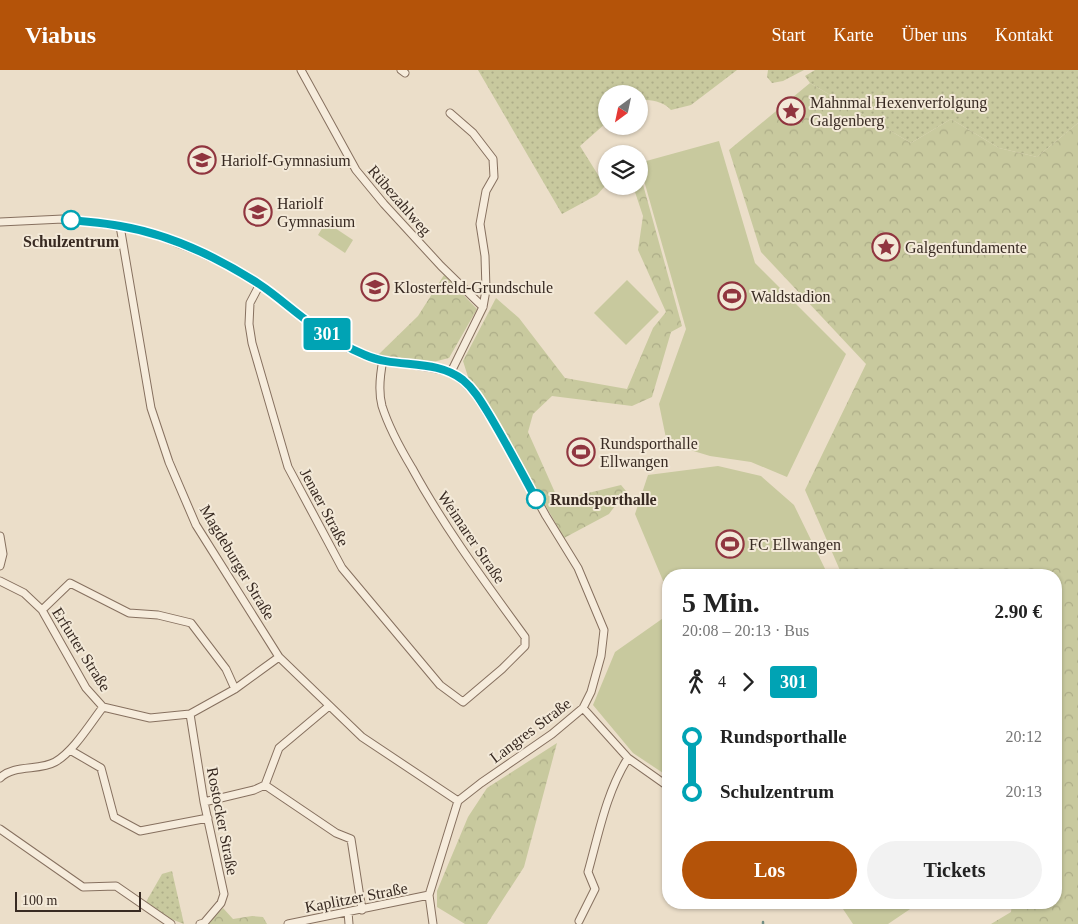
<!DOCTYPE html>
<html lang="de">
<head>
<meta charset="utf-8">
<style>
	body { margin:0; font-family:Georgia,serif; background:#f2f2f2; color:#222; height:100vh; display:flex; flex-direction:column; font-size:19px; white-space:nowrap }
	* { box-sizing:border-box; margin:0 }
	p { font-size:16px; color:#767676 }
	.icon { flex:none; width:28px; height:28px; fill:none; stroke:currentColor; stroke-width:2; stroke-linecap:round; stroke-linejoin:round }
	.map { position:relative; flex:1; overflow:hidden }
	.panel { position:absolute; left:662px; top:499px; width:400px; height:340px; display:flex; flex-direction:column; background:#fff; border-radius:20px; box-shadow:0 1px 4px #0004 }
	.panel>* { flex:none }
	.badge { padding:0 10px; border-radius:4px; font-size:18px; line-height:32px }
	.needle { width:32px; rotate:213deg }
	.fabs { position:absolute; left:598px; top:15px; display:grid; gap:10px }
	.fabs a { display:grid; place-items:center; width:50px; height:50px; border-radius:50%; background:#fff; box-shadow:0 1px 4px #0004; font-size:25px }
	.scale { position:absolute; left:15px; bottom:12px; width:126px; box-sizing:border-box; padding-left:5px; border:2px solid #382a22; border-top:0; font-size:14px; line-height:18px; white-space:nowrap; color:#382a22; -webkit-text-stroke:4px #f3e9d8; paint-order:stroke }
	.map>.badge { position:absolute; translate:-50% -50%; box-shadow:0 0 0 2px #fff }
	.legs { display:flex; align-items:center; gap:8px; height:55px; padding:0 20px; font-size:16px }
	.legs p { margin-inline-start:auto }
	.overview { display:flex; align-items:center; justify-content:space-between; height:85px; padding:0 20px }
	h1 { font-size:28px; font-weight:700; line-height:38px }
	.button { display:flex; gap:10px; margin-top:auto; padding:10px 20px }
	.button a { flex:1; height:58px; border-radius:30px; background:#b45309; color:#fff; font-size:20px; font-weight:700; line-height:58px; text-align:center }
	.button a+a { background:#f2f2f2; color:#222 }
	ul { padding:0 20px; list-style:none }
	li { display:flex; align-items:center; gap:18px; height:55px; font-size:19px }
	li i { display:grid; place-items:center; width:8px; height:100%; margin:0 6px; background:currentColor }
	li i::after { content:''; width:12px; height:12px; margin:-6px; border:4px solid; border-radius:50%; background:#fff }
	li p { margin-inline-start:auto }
	li:first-child i { background:linear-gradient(#0000 50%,currentColor 0) }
	li:last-child i { background:linear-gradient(currentColor 50%,#0000 0) }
	header { display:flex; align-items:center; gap:30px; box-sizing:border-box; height:70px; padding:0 25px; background:#b45309; color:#fff }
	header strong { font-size:24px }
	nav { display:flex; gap:28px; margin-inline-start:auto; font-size:18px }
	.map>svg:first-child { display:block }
	.grass { fill:url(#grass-dots) }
	.forest { fill:url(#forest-crowns) }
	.pitch { fill:#c8c99e }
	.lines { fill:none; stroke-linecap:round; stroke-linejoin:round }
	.stream { stroke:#718e84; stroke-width:2.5 }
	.street-casing { stroke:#86705f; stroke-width:9 }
	.street { stroke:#f6ecdc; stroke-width:7 }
	.line-1-casing { stroke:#fff; stroke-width:11 }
	.line-1 { stroke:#00a3b4; stroke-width:8 }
	.stop-1-dot { fill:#fff; stroke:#00a3b4; stroke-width:2.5 }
	.labels { text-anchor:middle; stroke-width:4; stroke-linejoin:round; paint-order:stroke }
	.poi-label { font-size:16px; fill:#382a22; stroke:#f3e9d8; text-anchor:start }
	.street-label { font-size:16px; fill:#382a22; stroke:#f3e9d8 }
	.stop-label { font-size:16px; font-weight:bold; fill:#382a22; stroke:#f3e9d8 }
</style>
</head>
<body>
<header>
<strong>Viabus</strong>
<nav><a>Start</a><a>Karte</a><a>Über uns</a><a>Kontakt</a></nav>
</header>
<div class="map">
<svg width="1078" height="854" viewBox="0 0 1078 854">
	<defs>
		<pattern id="grass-dots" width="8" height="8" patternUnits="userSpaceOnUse" patternTransform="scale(1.25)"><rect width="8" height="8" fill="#c8c99e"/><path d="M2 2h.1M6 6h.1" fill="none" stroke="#adad88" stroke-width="1.8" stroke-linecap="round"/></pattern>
		<pattern id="forest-crowns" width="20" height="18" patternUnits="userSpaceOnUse" patternTransform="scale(1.25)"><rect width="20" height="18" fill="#c8c99e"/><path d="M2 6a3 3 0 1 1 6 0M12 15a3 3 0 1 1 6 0" fill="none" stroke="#adad88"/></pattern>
	</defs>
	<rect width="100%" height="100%" fill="#ebdec9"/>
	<path class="grass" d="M478,0h259l-46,35 -20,5c-7,-8 -22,-12 -32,-9v-7h-33v29l-26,23 25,40 -8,9 -35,19z
		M768,0h36l-21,11 -11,2 -5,-6z
		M815,0h263v53l-41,34 -38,-9 -48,-29 -40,24 -101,-60 -5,-7z
		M172,801l12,53 -13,-5 -25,-17 16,-28z"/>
	<path class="forest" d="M810,13l101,60 40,-24 48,29 38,9 41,-34v801h-87l20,-12 1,-9 44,-1v-327h-214l-37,-85 61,-126 -105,-112 -32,-102z
		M639,100l43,156 -11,6 -19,65 -20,9 -80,-10 -19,18 -5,18 29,65h15l49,-12 5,6 -17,23 -45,24 -68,-120 -27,-38 -6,-19 33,-63 23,20 46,60 62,11 26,-61 13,-16 -28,-62 5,-34 -10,-30h6z
		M444,205l33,34 -28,49 -16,4 -55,-7 40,-39z
		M557,673l-33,124 -37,57h-22l-28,-17v-16l31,-74 19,-29z
		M223,838l10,11 19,-3 11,1 4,7h-60z"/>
	<path class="pitch" d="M719,71l36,122 91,91 -59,123 -36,-15 -41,-6 -43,-13 -8,-39 27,-75 -47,-166z
		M326,152l27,18 -8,13 -27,-18z
		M627,210l32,32 -33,33 -32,-32z
		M718,396l43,10 33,29 34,70h-159v20l-34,-81 13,-39z
		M669,544v163l-36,-24 -40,-48 22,-53z
		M839,833h80l-31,21h-35z"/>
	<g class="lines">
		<path class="stream" d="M763,854v-2"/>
		<g class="street-casing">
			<path id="street" d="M301,0l55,100 28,34 57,62 42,41
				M401,0l4,3
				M450,43l23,20 20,26 1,18 -8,14 -6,33 5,32 1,34 -3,17 -32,65
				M0,152l63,-3 57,7 37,9 38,15 38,18 27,16 55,43 33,21 19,8 16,4 50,8 18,4 12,9 12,12 25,40 46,83 32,52 26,62 -3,26 -10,36 -8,16 -31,26 -71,49 -23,18 -29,94 4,29
				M120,156l31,182 18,54 27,63 83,132 83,80 96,64
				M260,214l-10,19 -1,21 3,19 36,124 54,101 98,117 23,17 39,-33 23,-23v-9c-40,-55 -81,-110 -113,-169 -12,-20 -23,-40 -30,-62 -4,-15 -2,-31 1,-46
				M0,466l3,18 -3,12
				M0,511l24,12 18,17 44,78 17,19 47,11 40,-4 45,-25 44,-32
				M42,540l28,-27 59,30 29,2 33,8 35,46 9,20
				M329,636l-50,42 -14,37 71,48 15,6 11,71
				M583,638l45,50 41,29
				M190,644l14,88 20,92 -3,9 -17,20 -4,1
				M70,680l31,18 13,49 26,14 68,-13
				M0,708c14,-14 39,-7 55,-16 18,-10 35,-38 48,-55
				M204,732l50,-12 11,-5
				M0,759l83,58 33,-1 55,38
				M348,842l1,12
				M579,851l16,-32 -7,-17c11,-39 18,-79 40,-114
				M288,854l141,-29"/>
		</g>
		<use href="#street" class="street"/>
	</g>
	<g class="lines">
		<g class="line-1-casing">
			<path id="line-1" d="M71,150c16,2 33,3 49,6 48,8 97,31 139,58 20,13 37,30 57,43 15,11 32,21 49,28 31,14 70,3 98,25 12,10 19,23 27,36 16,27 31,55 46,83"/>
		</g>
		<use href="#line-1" class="line-1"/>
	</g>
	<defs>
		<g id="sight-ring" transform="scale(1.4375)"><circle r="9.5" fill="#f3e9d8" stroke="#90353f" stroke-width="1.5"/><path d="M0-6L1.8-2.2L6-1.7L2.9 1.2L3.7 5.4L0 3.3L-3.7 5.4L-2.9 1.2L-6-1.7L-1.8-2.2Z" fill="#90353f"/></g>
		<g id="school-ring" transform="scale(1.4375)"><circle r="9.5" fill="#f3e9d8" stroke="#90353f" stroke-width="1.5"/><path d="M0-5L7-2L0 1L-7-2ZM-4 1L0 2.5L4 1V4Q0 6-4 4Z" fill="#90353f"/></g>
		<g id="stadium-ring" transform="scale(1.4375)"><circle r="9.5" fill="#f3e9d8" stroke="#90353f" stroke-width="1.5"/><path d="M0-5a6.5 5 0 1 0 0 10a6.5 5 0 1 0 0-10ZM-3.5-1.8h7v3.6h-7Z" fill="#90353f"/></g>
	</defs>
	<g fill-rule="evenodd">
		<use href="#sight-ring" x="791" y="41"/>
		<use href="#school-ring" x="202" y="90"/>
		<use href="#school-ring" x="258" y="142"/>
		<use href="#sight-ring" x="886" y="177"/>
		<use href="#school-ring" x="375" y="217"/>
		<use href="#stadium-ring" x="732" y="226"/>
		<use href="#stadium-ring" x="581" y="382"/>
		<use href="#stadium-ring" x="730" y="474"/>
	</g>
	<g class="stop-1-dot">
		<circle cx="71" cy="150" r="9"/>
		<circle cx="536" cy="429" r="9"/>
	</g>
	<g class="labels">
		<g class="poi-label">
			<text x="810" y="38">Mahnmal Hexenverfolgung<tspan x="810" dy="18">Galgenberg</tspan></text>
			<text x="221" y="96">Hariolf-Gymnasium</text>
			<text x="277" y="139">Hariolf<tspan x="277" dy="18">Gymnasium</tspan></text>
			<text x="905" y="183">Galgenfundamente</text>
			<text x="394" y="223">Klosterfeld-Grundschule</text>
			<text x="751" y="232">Waldstadion</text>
			<text x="600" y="379">Rundsporthalle<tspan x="600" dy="18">Ellwangen</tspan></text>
			<text x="749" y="480">FC Ellwangen</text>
		</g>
		<g class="street-label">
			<text transform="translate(400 130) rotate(49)" y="6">Rübezahlweg</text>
			<text transform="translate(325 437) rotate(62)" y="6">Jenaer Straße</text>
			<text transform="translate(472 467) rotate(56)" y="6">Weimarer Straße</text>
			<text transform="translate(238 492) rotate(59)" y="6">Magdeburger Straße</text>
			<text transform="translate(82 579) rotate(58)" y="6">Erfurter Straße</text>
			<text transform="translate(530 660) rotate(-37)" y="6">Langres Straße</text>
			<text transform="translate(223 751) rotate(79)" y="6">Rostocker Straße</text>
			<text transform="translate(356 827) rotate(-11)" y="6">Kaplitzer Straße</text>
		</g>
		<g class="stop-label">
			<text x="71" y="177">Schulzentrum</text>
			<text x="550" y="435" text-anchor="start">Rundsporthalle</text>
		</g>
	</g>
</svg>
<div class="fabs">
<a><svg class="needle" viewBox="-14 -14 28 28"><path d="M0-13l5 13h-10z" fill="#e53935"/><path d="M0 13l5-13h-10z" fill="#767676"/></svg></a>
<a><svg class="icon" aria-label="layers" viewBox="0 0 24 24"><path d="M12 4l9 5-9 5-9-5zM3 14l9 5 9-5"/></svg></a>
</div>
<div class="scale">100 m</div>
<b class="badge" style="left:327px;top:264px;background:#00a3b4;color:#fff">301</b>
<section class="panel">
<div class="overview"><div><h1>5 Min.</h1><p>20:08 – 20:13 · Bus</p></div><b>2.90 €</b></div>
<div class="legs"><svg class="icon" aria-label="walk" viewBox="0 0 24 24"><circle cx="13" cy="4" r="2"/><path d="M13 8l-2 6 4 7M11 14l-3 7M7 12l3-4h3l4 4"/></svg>4<svg class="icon" aria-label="forward" viewBox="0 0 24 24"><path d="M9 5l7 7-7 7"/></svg><b class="badge" style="background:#00a3b4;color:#fff">301</b></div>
<ul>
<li><i style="color:#00a3b4"></i><b>Rundsporthalle</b><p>20:12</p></li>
<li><i style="color:#00a3b4"></i><b>Schulzentrum</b><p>20:13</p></li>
</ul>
<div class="button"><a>Los</a><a>Tickets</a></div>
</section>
</div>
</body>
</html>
